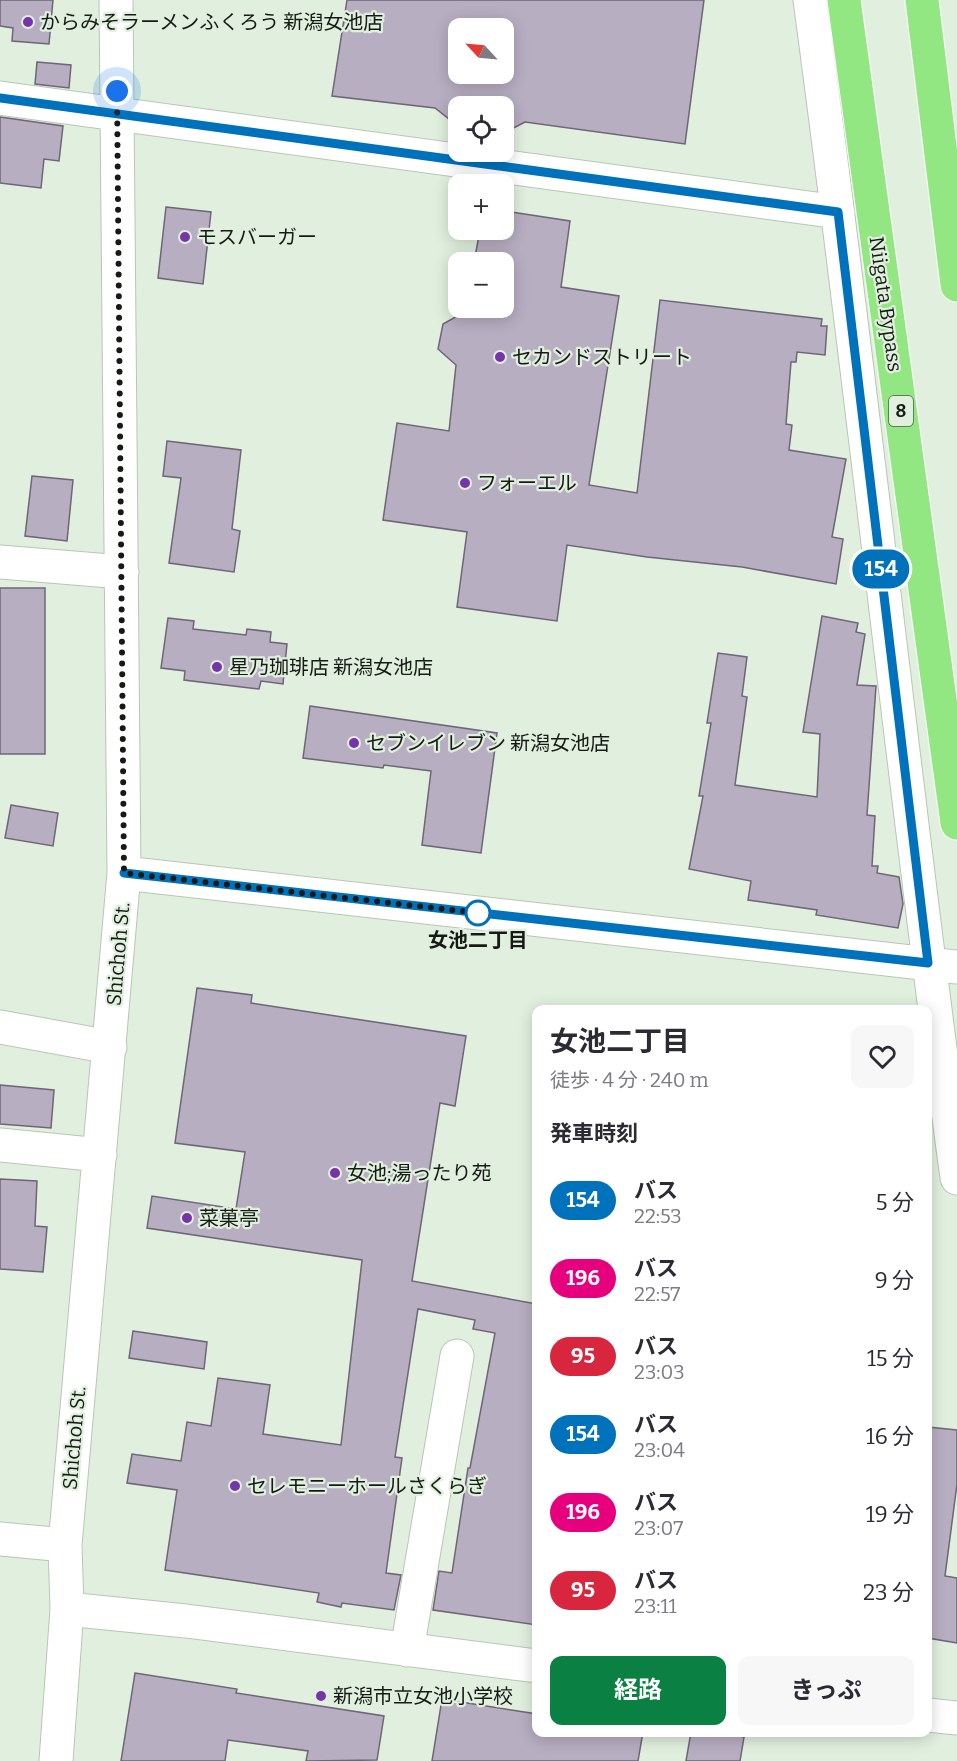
<!DOCTYPE html>
<html lang="ja">
<head>
<meta charset="utf-8">
<style>
	body { margin:0; font-family:Bitter,"Noto Sans JP",serif; background:#f7f7f7; color:#2b2b33; height:100vh; display:flex; flex-direction:column; font-size:22px; white-space:nowrap }
	* { box-sizing:border-box; margin:0 }
	p { font-size:20px; color:#7c7c81 }
	.icon { flex:none; width:33px; height:33px; fill:none; stroke:currentColor; stroke-width:2; stroke-linecap:round; stroke-linejoin:round }
	.map { position:relative; flex:1; overflow:hidden }
	.panel { position:absolute; left:532px; top:1005px; width:400px; height:732px; display:flex; flex-direction:column; background:#fff; border-radius:12px; box-shadow:0 3px 15px #0003 }
	.panel>* { flex:none }
	.badge { padding:0 12px; border-radius:20px; font-size:21px; line-height:39px }
	.needle { width:39px; rotate:296deg }
	.fabs { position:absolute; left:448px; top:18px; display:grid; gap:12px }
	.fabs a { display:grid; place-items:center; width:66px; height:66px; border-radius:12px; background:#fff; box-shadow:0 3px 15px #0003; font-size:30px }
	.you { position:absolute; width:30px; height:30px; margin:-15px; border:4px solid #fff; border-radius:50%; background:#1a73e8; box-shadow:0 0 0 9px #1a73e833 }
	.map>.badge { position:absolute; translate:-50% -50%; box-shadow:0 0 0 3px #fff }
	h2 { padding:0 18px; font-size:22px; line-height:54px }
	.round { display:grid; place-items:center; flex:none; width:63px; height:63px; border-radius:12px; background:#f7f7f7 }
	.head { display:flex; align-items:center; justify-content:space-between; height:102px; padding:0 18px }
	h1 { font-size:28px; font-weight:700; line-height:45px }
	.action { display:flex; gap:12px; margin-top:auto; padding:12px 18px }
	.action a { flex:1; height:69px; border-radius:12px; background:#0b8043; color:#fff; font-size:24px; font-weight:700; line-height:69px; text-align:center }
	.action a+a { background:#f7f7f7; color:#2b2b33 }
	ul { padding:0; list-style:none }
	li { display:flex; align-items:center; gap:18px; height:78px; padding:0 18px }
	li div { flex:1 }
	li b { display:block; font-size:22px }
	li em { font-style:normal }
	li .badge { min-width:66px; font-weight:700; text-align:center }
	.map>svg:first-child { display:block }
	.building { fill:#b8aec2; stroke:#6e6577; stroke-width:1.5; fill-rule:evenodd }
	.lines { fill:none; stroke-linecap:round; stroke-linejoin:round }
	.minor-casing { stroke:#b8c7b5; stroke-width:35 }
	.highway-casing { stroke:#fff; stroke-width:35 }
	.minor { stroke:#fff; stroke-width:33 }
	.highway { stroke:#92e782; stroke-width:33 }
	.line-casing { stroke:#fff; stroke-width:14 }
	.line { stroke:#0072bc; stroke-width:9 }
	.walk { stroke:#151a14; stroke-width:6; stroke-dasharray:0 10.8 }
	.poi-dot { fill:#7734a8; stroke:#e1f0de; stroke-width:2 }
	.stop-dot { fill:#fff; stroke:#0072bc; stroke-width:3 }
	.labels { text-anchor:middle; stroke-width:4.5; stroke-linejoin:round; paint-order:stroke }
	.shield { fill:#e1f0de; stroke:#525a51; stroke-width:1.5 }
	.shield-label { font-size:18px; font-weight:bold; fill:#151a14 }
	.poi-label { font-size:20px; fill:#151a14; stroke:#e1f0de; text-anchor:start }
	.street-label { font-size:20px; fill:#151a14; stroke:#e1f0de }
	.stop-label { font-size:20px; font-weight:bold; fill:#151a14; stroke:#e1f0de }
</style>
</head>
<body>
<div class="map">
<svg width="957" height="1761" viewBox="0 0 957 1761">
	<rect width="100%" height="100%" fill="#e1f0de"/>
	<path class="building" d="M0,0h53l-4,44 -37,-3 1,-13 -13,-2z
		M347,0h357l-19,144 -160,-22 -21,11v-27h-45v21l-24,-19 -103,-12zM459,28h45v46h-45z
		M37,62l34,3 -2,23 -34,-4z
		M0,117l63,9 -4,35 -15,-2 -3,29 -41,-5z
		M166,207l45,5 -8,72 -45,-6z
		M504,211l66,10 -9,66 58,9 -30,189 48,8 23,-193 162,19 -1,7h6l-2,29 -28,-3 -1,10h-5l-5,62 6,1 -3,25 57,9 -14,78 11,2 -7,45 -94,-17 -95,-10 -80,-12 -10,76 -100,-14 10,-75 -84,-12 14,-97 52,8 7,-66 -18,-16 5,-25 18,-10 2,-6h41v-46h-30l6,-32h24z
		M167,441l74,9 -9,79 8,2 -6,41 -65,-9 12,-85 -18,-2z
		M32,476l41,4 -6,61 -42,-5z
		M0,588h45v166h-45z
		M822,616l36,7 -2,9 9,2 -8,51 19,1 -9,129 8,1 -3,50h6l-1,7 22,4 4,27 -5,24 -82,-13 1,-5 -69,-10 3,-19 -62,-12 14,-73h-4l12,-73h-4l11,-70 29,4 -5,39 5,1 -12,88 82,12 3,-63 -17,-2z
		M168,618l26,3 -1,8 53,6 1,-6 24,3 -1,10 17,2 -4,40 -22,-3 -2,8 -75,-9 1,-9 -24,-3z
		M310,706l187,27 -16,120 -59,-8 9,-74 -47,-6 -1,3 -80,-10z
		M11,805l47,8 -5,33 -48,-8z
		M197,988l55,7 -1,8 215,33 -11,70 -15,-3 -28,178 125,23v321l-104,-15 6,-39 13,2 16,-105h2l25,-135 -22,-4 2,-9 -57,-11 -23,148 7,1 -16,115 15,2 -7,35 -52,-7 -1,4 -24,-5 2,-9 -154,-23 12,-80 -50,-7 5,-29 49,7 6,-39 24,4 7,-48 52,7 -7,49 78,11 21,-185 -215,-32 5,-32 84,13 9,-57 -70,-9z
		M0,1085l54,5 -3,38 -51,-4z
		M0,1179l37,2 -2,45 12,1 -4,45 -43,-3z
		M133,1331l74,11 -3,27 -75,-11z
		M928,1427l29,3v54l-12,92 12,2v65l-29,-5z
		M135,1673l102,16 -1,4 148,23 -7,44 -71,1 2,-10 -80,-11 -3,21h-104z
		M442,1699l95,15v18h106l-5,29h-206z
		M691,1732h30l23,5 -4,24h-54z"/>
	<g class="lines">
		<g class="minor-casing">
			<path id="minor" d="M810,0c53,392 94,786 147,1178
				M0,98l838,114
				M0,562l122,10
				M124,873l833,94
				M0,1027l110,20
				M0,1145l100,10
				M0,1539l65,6
				M67,1609l119,12 351,45
				M407,1650l50,-294
				M928,1715l29,3
				M56,1761l11,-152 -2,-64 59,-672 -8,-873"/>
		</g>
		<g class="highway-casing">
			<path id="highway" d="M844,0l113,823
				M922,0l35,285"/>
		</g>
		<use href="#minor" class="minor"/>
		<use href="#highway" class="highway"/>
	</g>
	<g class="lines">
		<g class="line-casing">
			<path id="line" d="M0,98l838,114 90,751 -804,-90"/>
		</g>
		<use href="#line" class="line"/>
		<path class="walk" d="M117,91l7,782 364,41 -10,-1"/>
	</g>
	<g class="poi-dot">
		<circle cx="28" cy="22" r="6"/>
		<circle cx="185" cy="237" r="6"/>
		<circle cx="500" cy="357" r="6"/>
		<circle cx="465" cy="483" r="6"/>
		<circle cx="217" cy="667" r="6"/>
		<circle cx="354" cy="743" r="6"/>
		<circle cx="335" cy="1173" r="6"/>
		<circle cx="187" cy="1218" r="6"/>
		<circle cx="235" cy="1486" r="6"/>
		<circle cx="321" cy="1696" r="6"/>
	</g>
	<circle class="stop-dot" cx="478" cy="913" r="12"/>
	<g class="labels">
		<rect class="shield" x="889" y="396" width="24" height="30" rx="4.5"/>
		<g class="shield-label">
			<text x="901" y="417">8</text>
		</g>
		<g class="poi-label">
			<text x="40" y="29">からみそラーメンふくろう 新潟女池店</text>
			<text x="197" y="244">モスバーガー</text>
			<text x="512" y="364">セカンドストリート</text>
			<text x="477" y="490">フォーエル</text>
			<text x="229" y="674">星乃珈琲店 新潟女池店</text>
			<text x="366" y="750">セブンイレブン 新潟女池店</text>
			<text x="347" y="1180">女池;湯ったり苑</text>
			<text x="199" y="1225">菜菓亭</text>
			<text x="247" y="1493">セレモニーホールさくらぎ</text>
			<text x="333" y="1703">新潟市立女池小学校</text>
		</g>
		<g class="street-label">
			<text transform="translate(886 304) rotate(82)" y="7">Niigata Bypass</text>
			<text transform="translate(118 954) rotate(-85)" y="7">Shichoh St.</text>
			<text transform="translate(74 1438) rotate(-85)" y="7">Shichoh St.</text>
		</g>
		<g class="stop-label">
			<text x="478" y="947">女池二丁目</text>
		</g>
	</g>
</svg>
<div class="fabs">
<a><svg class="needle" viewBox="-14 -14 28 28"><path d="M0-13l5 13h-10z" fill="#e53935"/><path d="M0 13l5-13h-10z" fill="#7c7c81"/></svg></a>
<a><svg class="icon" aria-label="locate" viewBox="0 0 24 24"><circle cx="12" cy="12" r="6"/><path d="M12 2v4M12 18v4M2 12h4M18 12h4"/></svg></a>
<a>+</a>
<a>−</a>
</div>
<div class="you" style="left:117px;top:91px"></div>
<b class="badge" style="left:881px;top:569px;background:#0072bc;color:#fff">154</b>
<section class="panel">
<div class="head"><div><h1>女池二丁目</h1><p>徒歩 · 4 分 · 240 m</p></div><a class="round"><svg class="icon" aria-label="heart" viewBox="0 0 24 24"><path d="M12 20l-8-8c-3-5 5-10 8-4 3-6 11-1 8 4z"/></svg></a></div>
<h2>発車時刻</h2>
<ul>
<li><span class="badge" style="background:#0072bc;color:#fff">154</span><div><b>バス</b><p>22:53</p></div><em>5 分</em></li>
<li><span class="badge" style="background:#e6007e;color:#fff">196</span><div><b>バス</b><p>22:57</p></div><em>9 分</em></li>
<li><span class="badge" style="background:#d7263d;color:#fff">95</span><div><b>バス</b><p>23:03</p></div><em>15 分</em></li>
<li><span class="badge" style="background:#0072bc;color:#fff">154</span><div><b>バス</b><p>23:04</p></div><em>16 分</em></li>
<li><span class="badge" style="background:#e6007e;color:#fff">196</span><div><b>バス</b><p>23:07</p></div><em>19 分</em></li>
<li><span class="badge" style="background:#d7263d;color:#fff">95</span><div><b>バス</b><p>23:11</p></div><em>23 分</em></li>
</ul>
<div class="action"><a>経路</a><a>きっぷ</a></div>
</section>
</div>
</body>
</html>
